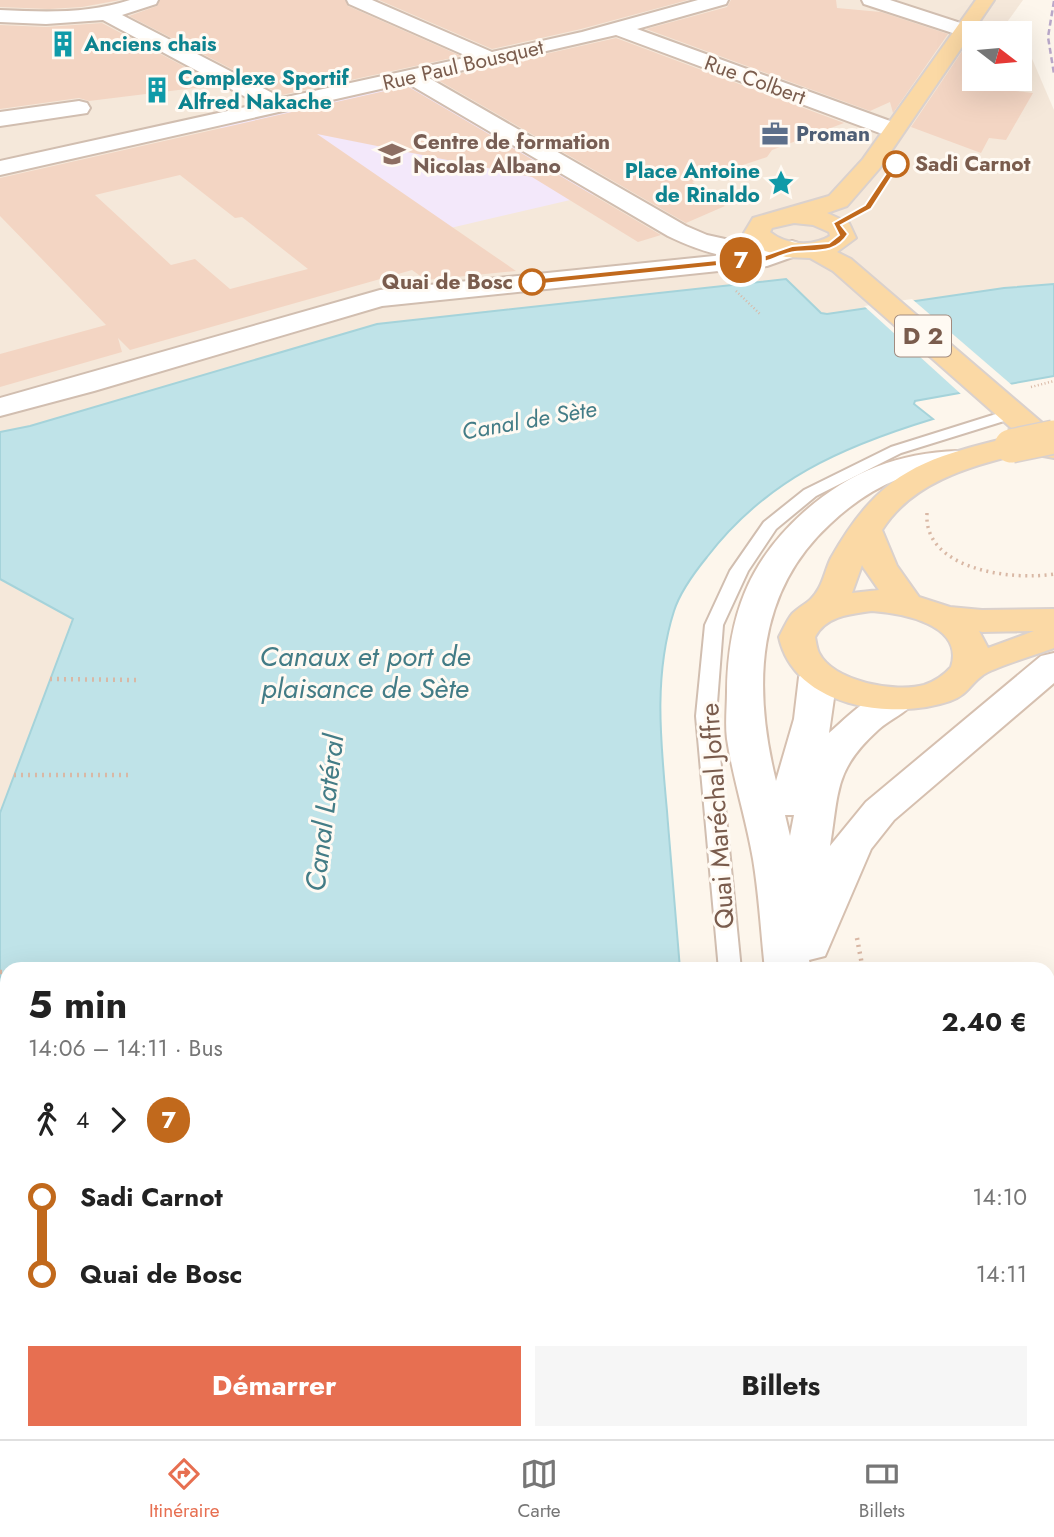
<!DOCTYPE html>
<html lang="fr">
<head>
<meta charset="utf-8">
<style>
	body { margin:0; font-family:Jost,sans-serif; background:#f6f6f6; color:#222; height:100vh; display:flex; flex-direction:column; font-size:26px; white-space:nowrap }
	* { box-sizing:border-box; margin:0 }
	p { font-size:23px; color:#767676 }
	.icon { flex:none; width:38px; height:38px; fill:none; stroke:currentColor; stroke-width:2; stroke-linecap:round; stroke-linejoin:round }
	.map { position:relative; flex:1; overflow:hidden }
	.panel { position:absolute; left:0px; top:962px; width:1055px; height:478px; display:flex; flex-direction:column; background:#fff; border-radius:21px 21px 0 0; box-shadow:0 7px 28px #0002 }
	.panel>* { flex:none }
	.badge { padding:0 14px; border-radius:23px; font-size:24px; line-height:46px }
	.needle { width:46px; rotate:106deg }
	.tools { position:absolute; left:962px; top:21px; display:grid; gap:14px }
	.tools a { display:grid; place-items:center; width:70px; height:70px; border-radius:0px; background:#fff; box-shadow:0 7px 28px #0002; font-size:35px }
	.map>.badge { position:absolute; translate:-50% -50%; box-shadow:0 0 0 4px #fff }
	.legs { display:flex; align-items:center; gap:10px; height:77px; padding:0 28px; font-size:23px }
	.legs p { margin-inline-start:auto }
	.overview { display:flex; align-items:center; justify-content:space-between; height:119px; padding:0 28px }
	h1 { font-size:38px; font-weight:700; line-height:52px }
	.action { display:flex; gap:14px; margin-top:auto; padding:14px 28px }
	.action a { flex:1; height:80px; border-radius:0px; background:#e76f51; color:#fff; font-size:28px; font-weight:700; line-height:80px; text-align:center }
	.action a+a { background:#f6f6f6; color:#222 }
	ul { padding:0 28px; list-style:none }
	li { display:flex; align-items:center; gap:24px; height:77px; font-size:26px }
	li i { display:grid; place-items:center; width:10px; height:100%; margin:0 9px; background:currentColor }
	li i::after { content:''; width:18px; height:18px; margin:-9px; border:5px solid; border-radius:50%; background:#fff }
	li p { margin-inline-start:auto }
	li:first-child i { background:linear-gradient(#0000 50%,currentColor 0) }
	li:last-child i { background:linear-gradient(currentColor 50%,#0000 0) }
	.menu { display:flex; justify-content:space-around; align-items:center; height:98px; border-top:2px solid #e0e0e0; background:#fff; font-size:19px; color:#767676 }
	.menu a { display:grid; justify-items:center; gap:4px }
	.menu .active { color:#e76f51 }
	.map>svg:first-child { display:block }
	.residential { fill:#f5e8da }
	.education { fill:#f3e8fa }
	.water { fill:#bfe3e8; stroke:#a5d3da; stroke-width:2 }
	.pier { fill:#fdf6ec }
	.building { fill:#f3d5c3; fill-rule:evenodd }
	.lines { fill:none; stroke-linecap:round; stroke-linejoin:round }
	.service-casing { stroke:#d1beb0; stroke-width:4 }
	.minor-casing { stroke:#d1beb0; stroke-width:4 }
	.tertiary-casing { stroke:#d1beb0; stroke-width:4 }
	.secondary-casing { stroke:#d6c0b0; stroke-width:4 }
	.primary-casing { stroke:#dad1cd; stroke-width:4 }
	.path-far3 { stroke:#d9b8a5; stroke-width:2.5; stroke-dasharray:1 2.5; stroke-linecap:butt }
	.path-far2 { stroke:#d9b8a5; stroke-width:3.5; stroke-dasharray:2 4.5; stroke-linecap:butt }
	.path-far1 { stroke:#d9b8a5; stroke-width:4.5; stroke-dasharray:2 5; stroke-linecap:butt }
	.path { stroke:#d9b8a5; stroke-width:6; stroke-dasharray:2.5 7; stroke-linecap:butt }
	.service { fill:#fff; fill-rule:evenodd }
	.minor { fill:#fff; fill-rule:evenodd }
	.tertiary { fill:#fff; fill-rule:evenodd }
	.secondary { fill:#fff; fill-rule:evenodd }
	.primary { fill:#fbd9a5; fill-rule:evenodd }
	.rail { stroke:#b9a8c9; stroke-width:2.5; stroke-dasharray:6 3.5; stroke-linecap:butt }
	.primary-bridge-casing { stroke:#dad1cd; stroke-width:36; stroke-linecap:butt }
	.primary-bridge { stroke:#fbd9a5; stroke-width:33 }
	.line-1 { fill:#c1691c; stroke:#fff; stroke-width:2 }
	.stop-1-dot { fill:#fff; stroke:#c1691c; stroke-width:3.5 }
	.labels { text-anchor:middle; stroke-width:6; stroke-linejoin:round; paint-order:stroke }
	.far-culture-label { font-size:21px; font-weight:bold; fill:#0d838f; stroke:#fffaf3; text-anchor:start }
	.far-street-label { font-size:21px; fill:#7a5c4d; stroke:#fffaf3 }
	.far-service-label { font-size:21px; font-weight:bold; fill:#4e5e75; stroke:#fffaf3; text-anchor:start }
	.far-education-label { font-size:21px; font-weight:bold; fill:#785e54; stroke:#fffaf3; text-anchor:start }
	.far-stop-label { font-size:21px; font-weight:bold; fill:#7a5c4d; stroke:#fffaf3; text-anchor:start }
	.far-water-label { font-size:23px; font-style:italic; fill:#437c86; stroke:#fffaf3 }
	.shield { fill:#fffaf3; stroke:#a28b7f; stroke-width:2 }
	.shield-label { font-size:24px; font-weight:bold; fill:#7a5c4d }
	.street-label { font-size:26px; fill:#7a5c4d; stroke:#fffaf3 }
	.water-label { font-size:28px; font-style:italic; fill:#437c86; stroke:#fffaf3 }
</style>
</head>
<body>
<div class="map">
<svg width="1054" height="1439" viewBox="0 0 1054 1439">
	<rect width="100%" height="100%" fill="#fdf6ec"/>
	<path class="residential" d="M0,0h1023l-18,25 15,2 -2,6h-43v46h45v-44h5l-1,5 30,70v174l-50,4 -177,26 -6,-1 -35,-34 -409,45 -347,102 -30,6z
		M0,579l73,40 -73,194z"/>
	<path class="education" d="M408,82l188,112 -218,51 -160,-119z"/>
	<path class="water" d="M786,279l35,34 6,1 177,-26 50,-4v92l-139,25 -1,3 19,15c-92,28 -167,61 -226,138 -13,16 -27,35 -33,54 -21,66 -13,133 -7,200 4,53 9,106 13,158l-673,1v463h698l1,6h-706v-626l73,-194 -73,-40v-147l30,-6 347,-102z"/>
	<path class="pier" d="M912,299l101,87 -51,9 -98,-89z"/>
	<path class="building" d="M0,0h120l-38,7 -33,2 -49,-2z
		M160,0h185l3,6 113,50 -179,39 -153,-79 28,-10z
		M379,0h309l-107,29 -89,20z
		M731,0h105l1,8 44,4 67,22 -55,79 -3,-11 -20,9 -224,-82 81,-22z
		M102,23l117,62 -130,16 -10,-3 -79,11v-84l46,2z
		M982,23l38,4 -3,6h-30l-8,-7z
		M616,38l228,85 -72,27 -5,7 -75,25 33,24 -39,17 -250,-144z
		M969,41l6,1v37h38l-6,11 26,3 -27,47 -17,-2 -8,15 -70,-26z
		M407,86l254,149 -23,7 -106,-65 -215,-43 199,137 -90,9 -14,-10 -282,80 -12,-12 4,14 -122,35v-33l106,-29 -106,-109v-38zM180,175l55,43 7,-1 66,52 -78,20 -35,-30 -24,6 -76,-70z"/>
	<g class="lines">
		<g class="service-casing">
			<path id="service" d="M1012,409l8,5 -3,3 -116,36 -85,43 -40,33 -28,42 -25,54 -7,91 25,254h-22l-23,-254 9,-91 25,-54 34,-49 40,-32 87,-43z"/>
		</g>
		<g class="minor-casing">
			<path id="minor" d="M130,0h28l-2,4 -34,11 160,83 187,-41 -120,-53 -2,-4h25l120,52 90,-20 116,-32h30l-2,4 -89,25 264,96 3,5 -3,5h-16l-269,-100 -187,43 257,148 21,9 45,10 4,5 -4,5c-25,7 -61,-8 -84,-19l-261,-153 -407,92v-14l259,-57 -156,-84 -57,4 -46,-2v-12c44,2 88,4 130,-10z
				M862,0h28l92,30 2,3h-9v7l-7,-2 -104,-34z
				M79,101l8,2 3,5 -3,5 -87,13v-14z"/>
		</g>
		<g class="tertiary-casing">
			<path id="tertiary" d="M792,241l9,3 4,5 -4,5 -34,12 -385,40 -288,85 -94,25v-18l380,-108 383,-39z"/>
		</g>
		<g class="secondary-casing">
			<path id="secondary" d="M958,451l11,2 5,7 -5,7c-23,5 -46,3 -68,11 -27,10 -51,27 -71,46 -75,69 -77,164 -54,257l18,-62 5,-42 6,-8 13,-3 13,3 6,8 -8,56c23,-20 48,-49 81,-41l6,8c-9,13 -26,19 -38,30 -44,40 -39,61 -48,116l36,-44 175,-146 13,-3v30l-160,137 -23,29 -46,107 -16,4 2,10h-46c-4,-37 -6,-75 -12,-111 -7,-41 -20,-80 -26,-120 -2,-16 0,-32 0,-48 1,-74 21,-129 77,-179 45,-40 94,-59 154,-61zM785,815h9l-4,21z
				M826,1433h94l1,6h-94z"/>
		</g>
		<g class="primary-casing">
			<path id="primary" d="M976,0h18l-115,169 -32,37 -20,7 22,10 7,15 -19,14 14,7 203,174v25l-11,-2 -210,-185 -23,-13 -24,-1 -21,-6 -10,-5 -11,-13 9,-15 76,-22 34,-37zM794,223l19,2 16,7 1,4c-18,11 -44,9 -60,-4l2,-4z
				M1011,437l11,2 5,7 -5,7c-52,14 -109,28 -140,77l15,36 22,31 31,10 32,3 72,-1v39c-15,6 -60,19 -71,27 -13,9 -15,20 -33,26 -58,20 -156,6 -171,-64 4,-7 8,-17 13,-23 10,-10 19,-11 27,-26 5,-9 7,-20 12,-30 48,-85 89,-99 180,-121zM862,565l1,2 16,23 -27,3zM872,611c29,2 93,13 79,56 -7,8 -16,14 -27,18 -28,8 -90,-3 -105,-32 -2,-4 -3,-11 -4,-16 11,-21 35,-23 57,-26zM979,631l3,1 52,-1 -46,17z"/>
		</g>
		<path class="path-far3" d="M1020,38h4
			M736,291l24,23
			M1031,387l23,-6"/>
		<path class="path-far2" d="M927,513c-4,57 86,68 127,61"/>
		<path class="path-far1" d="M50,679l87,1
			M14,775h115
			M857,938l6,32
			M0,972h7"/>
		<path class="path" d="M0,1252l7,1
			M952,1433l1,6"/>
		<use href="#service" class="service"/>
		<use href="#minor" class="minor"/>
		<use href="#tertiary" class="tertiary"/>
		<use href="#secondary" class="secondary"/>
		<use href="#primary" class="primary"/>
		<path class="rail" d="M1054,1l-6,36 6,37"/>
		<g class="primary-bridge-casing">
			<path id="primary-bridge" d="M1011,446l43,-9"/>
		</g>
		<use href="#primary-bridge" class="primary-bridge"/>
	</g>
	<path class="line-1" d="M893,163l7,1 -29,45 -30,16 7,9c-12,20 -32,16 -53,18 -9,1 -19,6 -28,9l-235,24 -4,-3 4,-3 234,-24 26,-9 37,-3 10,-8 -6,-12 32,-18z"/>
	<defs>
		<g id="building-bare" transform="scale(2.1)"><path d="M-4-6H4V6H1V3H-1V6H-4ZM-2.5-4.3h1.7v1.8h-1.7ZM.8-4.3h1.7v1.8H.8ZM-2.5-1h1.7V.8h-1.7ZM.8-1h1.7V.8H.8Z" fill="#0f9aa8" stroke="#fffaf3" stroke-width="2.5" paint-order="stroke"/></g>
		<g id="office-bare" transform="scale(2.1)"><path d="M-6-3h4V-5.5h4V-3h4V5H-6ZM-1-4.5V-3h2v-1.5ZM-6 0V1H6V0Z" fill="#5c6f8a" stroke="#fffaf3" stroke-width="2.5" paint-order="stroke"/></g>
		<g id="university-bare" transform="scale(2.1)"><path d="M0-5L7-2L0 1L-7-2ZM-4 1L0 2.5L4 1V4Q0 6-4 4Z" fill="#8d6e63" stroke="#fffaf3" stroke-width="2.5" paint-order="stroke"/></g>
		<g id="sight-bare" transform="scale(2.1)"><path d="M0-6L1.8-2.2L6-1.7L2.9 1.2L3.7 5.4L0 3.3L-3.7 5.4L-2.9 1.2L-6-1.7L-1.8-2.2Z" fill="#0f9aa8" stroke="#fffaf3" stroke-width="2.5" paint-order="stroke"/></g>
	</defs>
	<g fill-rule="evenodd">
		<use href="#building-bare" x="63" y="44"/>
		<use href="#building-bare" x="157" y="90"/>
		<use href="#office-bare" x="775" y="134"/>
		<use href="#university-bare" x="392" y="154"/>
		<use href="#sight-bare" x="781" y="183"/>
	</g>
	<g class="stop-1-dot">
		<circle cx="896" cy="164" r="12"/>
		<circle cx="532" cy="282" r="12"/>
	</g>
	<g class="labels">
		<g class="far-culture-label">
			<text x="84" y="51">Anciens chais</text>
			<text x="178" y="85">Complexe Sportif<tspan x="178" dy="24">Alfred Nakache</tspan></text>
			<text x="760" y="178" text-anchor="end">Place Antoine<tspan x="760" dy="24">de Rinaldo</tspan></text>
		</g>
		<g class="far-street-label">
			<text transform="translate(463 65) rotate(-13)" y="7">Rue Paul Bousquet</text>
			<text transform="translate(755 80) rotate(20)" y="7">Rue Colbert</text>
		</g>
		<g class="far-service-label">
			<text x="796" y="141">Proman</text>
		</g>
		<g class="far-education-label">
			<text x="413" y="149">Centre de formation<tspan x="413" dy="24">Nicolas Albano</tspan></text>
		</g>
		<g class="far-stop-label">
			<text x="915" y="171">Sadi Carnot</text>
			<text x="513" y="289" text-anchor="end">Quai de Bosc</text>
		</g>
		<g class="far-water-label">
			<text transform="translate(529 420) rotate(-10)" y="8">Canal de Sète</text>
		</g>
		<rect class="shield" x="895" y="315.5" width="56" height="41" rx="5"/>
		<g class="shield-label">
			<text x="923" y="344">D 2</text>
		</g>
		<g class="street-label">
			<text transform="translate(717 816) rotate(-94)" y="9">Quai Maréchal Joffre</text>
		</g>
		<g class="water-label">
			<text x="365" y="666">Canaux et port de<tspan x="365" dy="32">plaisance de Sète</tspan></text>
			<text transform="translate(324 813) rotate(-83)" y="10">Canal Latéral</text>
		</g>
	</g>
</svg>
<div class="tools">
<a><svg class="needle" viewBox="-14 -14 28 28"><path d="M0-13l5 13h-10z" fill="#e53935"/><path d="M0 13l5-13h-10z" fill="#767676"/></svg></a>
</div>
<b class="badge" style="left:741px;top:260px;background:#c1691c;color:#fff">7</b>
<section class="panel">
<div class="overview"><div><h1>5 min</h1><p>14:06 – 14:11 · Bus</p></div><b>2.40 €</b></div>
<div class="legs"><svg class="icon" aria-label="walk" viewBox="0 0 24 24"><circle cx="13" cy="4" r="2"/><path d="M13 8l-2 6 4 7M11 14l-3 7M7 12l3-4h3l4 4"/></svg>4<svg class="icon" aria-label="forward" viewBox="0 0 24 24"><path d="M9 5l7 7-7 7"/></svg><b class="badge" style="background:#c1691c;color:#fff">7</b></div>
<ul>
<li><i style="color:#c1691c"></i><b>Sadi Carnot</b><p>14:10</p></li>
<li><i style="color:#c1691c"></i><b>Quai de Bosc</b><p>14:11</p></li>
</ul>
<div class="action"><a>Démarrer</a><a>Billets</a></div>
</section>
</div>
<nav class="menu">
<a class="active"><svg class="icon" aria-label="directions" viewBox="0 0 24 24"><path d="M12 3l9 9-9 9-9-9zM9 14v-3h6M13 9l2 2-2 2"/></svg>Itinéraire</a>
<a><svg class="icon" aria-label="map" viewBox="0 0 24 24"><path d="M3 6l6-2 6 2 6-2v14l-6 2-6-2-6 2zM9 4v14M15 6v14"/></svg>Carte</a>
<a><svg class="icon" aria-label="tickets" viewBox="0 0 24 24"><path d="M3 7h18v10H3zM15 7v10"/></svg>Billets</a>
</nav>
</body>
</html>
